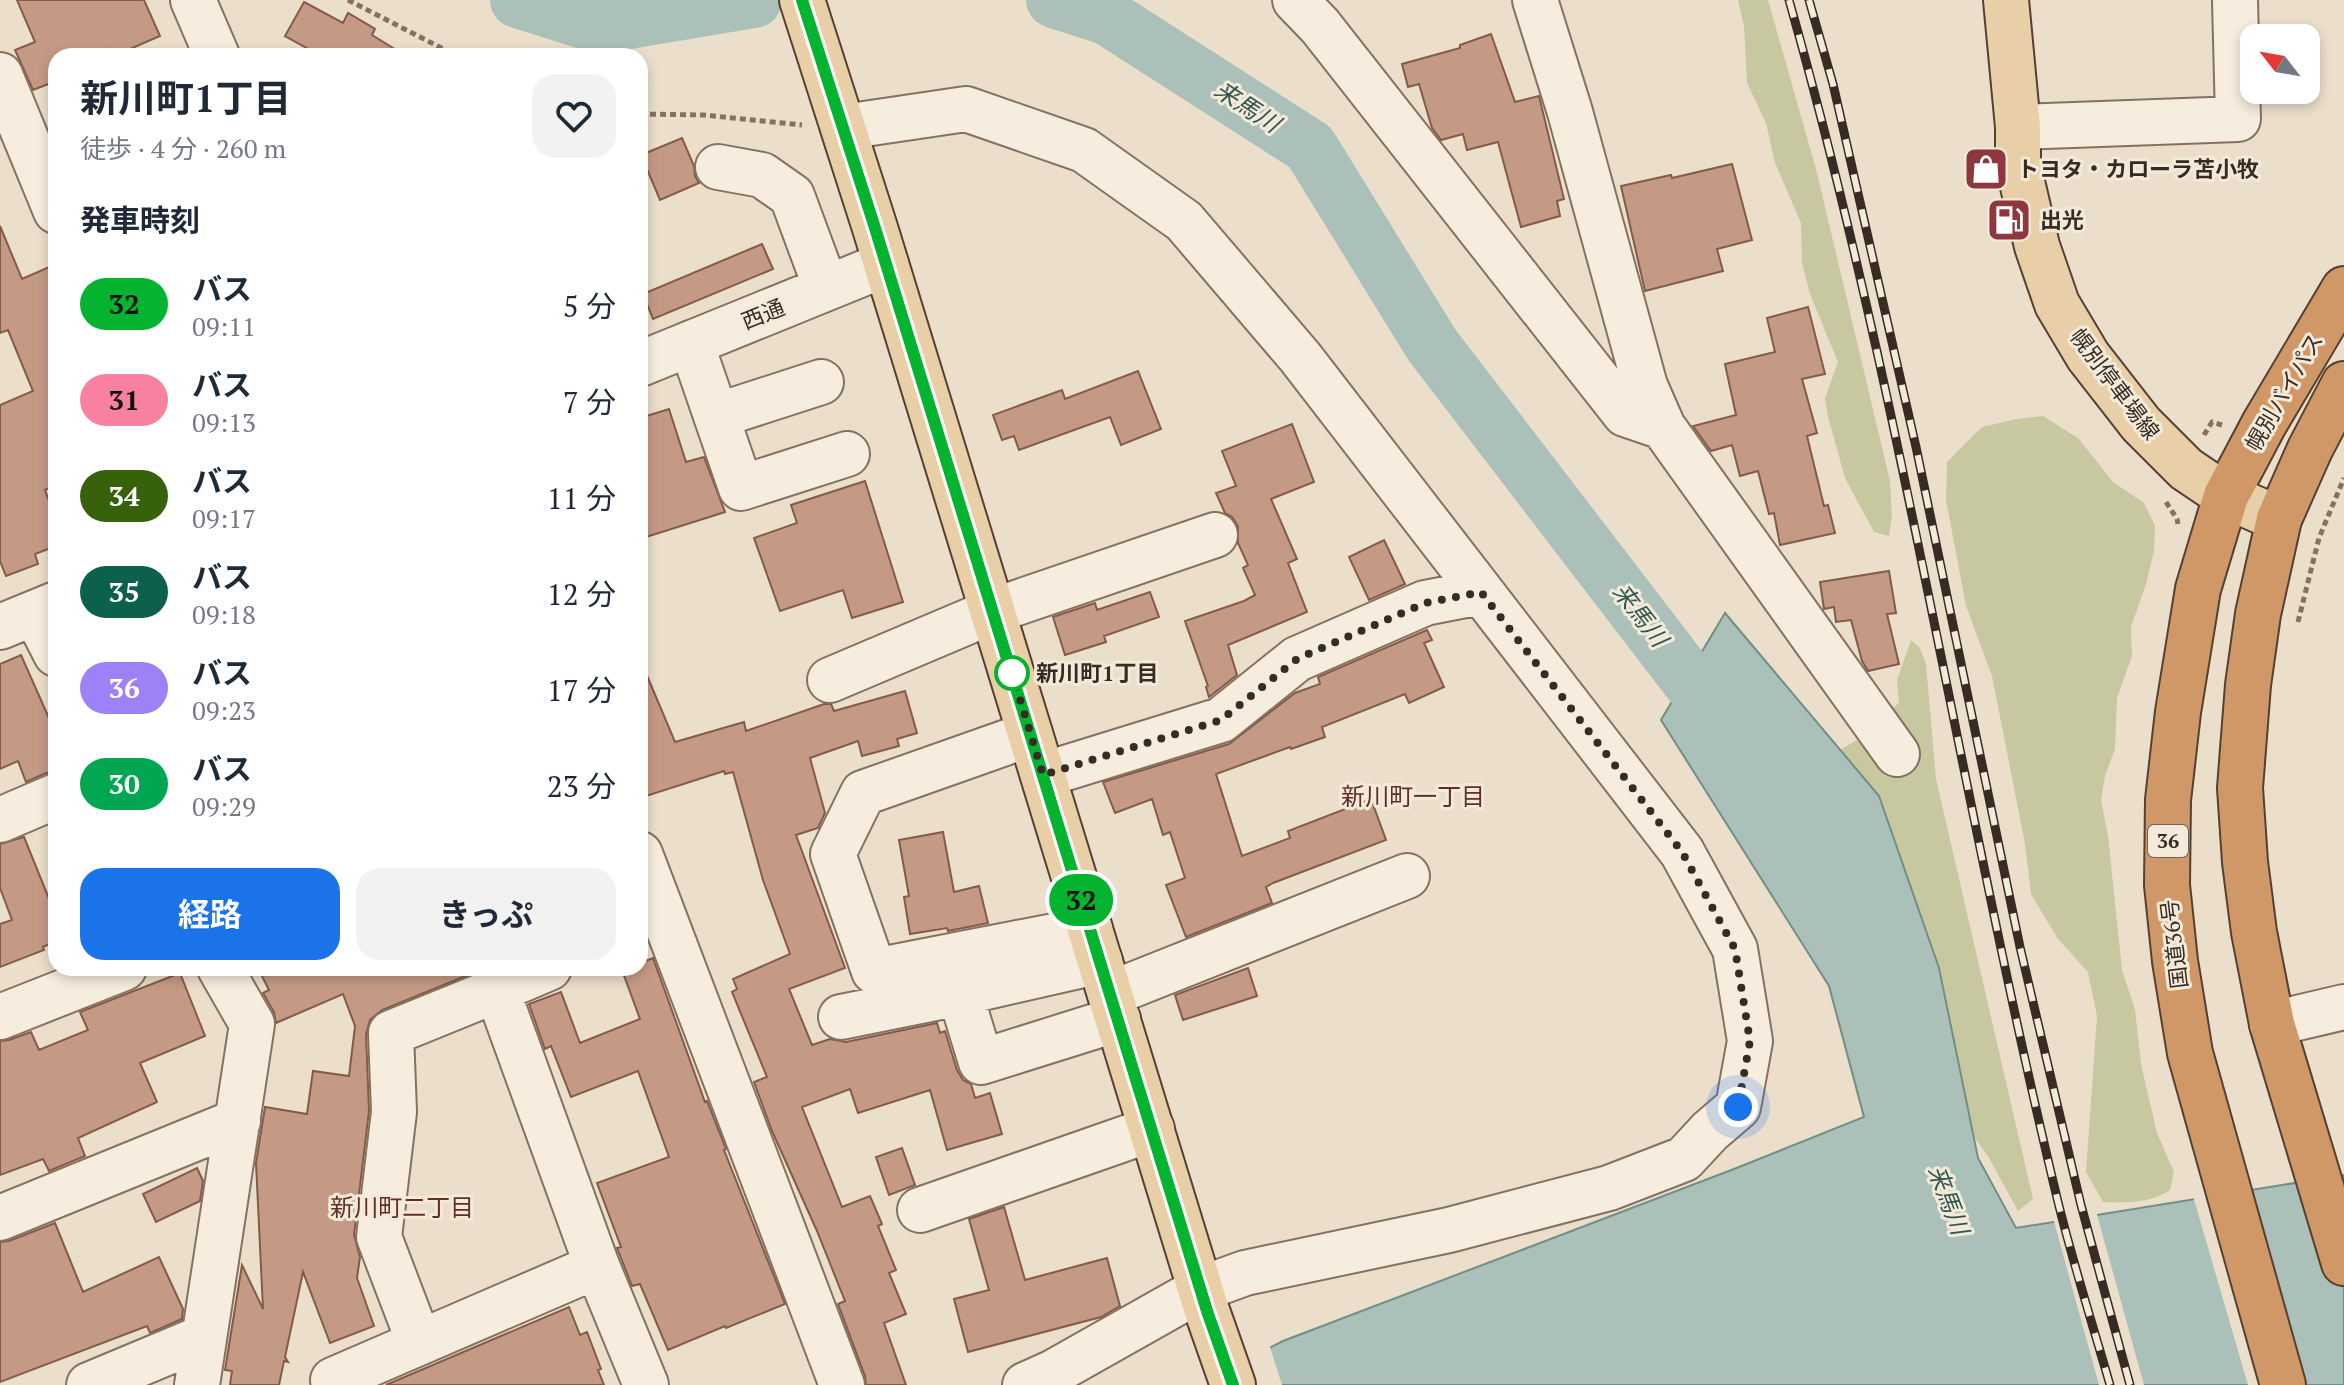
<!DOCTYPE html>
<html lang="ja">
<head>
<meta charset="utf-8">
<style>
	body { margin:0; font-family:"PT Serif","Noto Sans JP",serif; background:#f2f2f3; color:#1f2937; height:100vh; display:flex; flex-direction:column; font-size:30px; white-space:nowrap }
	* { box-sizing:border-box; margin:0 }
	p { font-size:26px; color:#747a83 }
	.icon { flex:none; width:44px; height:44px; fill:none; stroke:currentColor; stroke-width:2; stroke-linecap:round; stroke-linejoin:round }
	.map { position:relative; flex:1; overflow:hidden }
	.drawer { position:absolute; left:48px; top:48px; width:600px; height:928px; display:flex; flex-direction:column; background:#fff; border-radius:24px; box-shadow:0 4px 12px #0003 }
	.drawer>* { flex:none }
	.badge { padding:0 16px; border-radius:26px; font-size:28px; line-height:52px }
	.needle { width:52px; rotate:301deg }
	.tools { position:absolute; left:2240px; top:24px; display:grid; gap:16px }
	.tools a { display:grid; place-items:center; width:80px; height:80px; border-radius:16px; background:#fff; box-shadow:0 4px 12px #0003; font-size:40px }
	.you { position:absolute; width:40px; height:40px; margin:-20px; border:6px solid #fff; border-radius:50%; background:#1a73e8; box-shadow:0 0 0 12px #1a73e833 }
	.map>.badge { position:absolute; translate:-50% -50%; box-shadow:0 0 0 4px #fff }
	h2 { padding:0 32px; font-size:30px; line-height:72px }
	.round { display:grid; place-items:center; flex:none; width:84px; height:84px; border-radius:24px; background:#f2f2f3 }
	.overview { display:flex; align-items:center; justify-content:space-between; height:136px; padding:0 32px }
	h1 { font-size:38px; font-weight:700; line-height:60px }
	.cta { display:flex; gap:16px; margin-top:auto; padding:16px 32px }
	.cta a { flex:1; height:92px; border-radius:24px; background:#1a73e8; color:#fff; font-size:32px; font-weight:700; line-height:92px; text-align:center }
	.cta a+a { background:#f2f2f3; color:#1f2937 }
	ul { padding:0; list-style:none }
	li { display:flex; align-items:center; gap:24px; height:96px; padding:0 32px }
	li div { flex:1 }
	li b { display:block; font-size:30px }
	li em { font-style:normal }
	li .badge { min-width:88px; font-weight:700; text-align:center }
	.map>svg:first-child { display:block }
	.green { fill:#c7c8a0 }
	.water { fill:#abc0b8; stroke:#728e85; stroke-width:2 }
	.pier { fill:#ebdfcb }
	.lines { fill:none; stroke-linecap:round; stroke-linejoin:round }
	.river { stroke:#abc0b8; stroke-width:56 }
	.building { fill:#c59a85; stroke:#835b49; stroke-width:2 }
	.minor-casing { stroke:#867161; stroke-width:48 }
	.major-casing { stroke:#554034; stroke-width:48 }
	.highway-casing { stroke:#554034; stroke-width:48 }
	.path { stroke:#867161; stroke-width:5; stroke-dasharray:6 4; stroke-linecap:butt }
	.minor { stroke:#f6edde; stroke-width:44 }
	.major { stroke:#e9cfa8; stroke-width:44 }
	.highway { stroke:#d09866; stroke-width:44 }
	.rail-casing { stroke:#382b23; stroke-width:9 }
	.rail { stroke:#f3eada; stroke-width:6; stroke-dasharray:18; stroke-linecap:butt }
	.line-casing { stroke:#fff; stroke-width:18 }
	.line { stroke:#04b431; stroke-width:12 }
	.walk { stroke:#382b23; stroke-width:8; stroke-dasharray:0 14.4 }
	.stop-dot { fill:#fff; stroke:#04b431; stroke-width:4 }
	.labels { text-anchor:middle; stroke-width:6; stroke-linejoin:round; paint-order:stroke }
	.shield { fill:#f3eada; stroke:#70645a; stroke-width:2 }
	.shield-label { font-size:20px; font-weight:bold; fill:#382b23 }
	.poi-label { font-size:22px; font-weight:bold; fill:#382b23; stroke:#f3eada; text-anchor:start }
	.street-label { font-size:22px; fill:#382b23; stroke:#f3eada }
	.stop-label { font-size:22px; font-weight:bold; fill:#382b23; stroke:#f3eada; text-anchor:start }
	.water-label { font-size:24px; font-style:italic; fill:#335651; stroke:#f3eada }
	.neighbourhood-label { font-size:24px; fill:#612d26; stroke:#f3eada }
</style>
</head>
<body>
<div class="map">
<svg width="2344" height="1385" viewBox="0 0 2344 1385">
	<rect width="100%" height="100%" fill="#ebdfcb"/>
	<path class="green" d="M1738,0h30l48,169 74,312 2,35 -3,20 -15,-4 -29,-54 -17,-61 -3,-19 13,-36 -28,-68 -8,-31 -1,-40 -26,-60 -9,-40 -19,-40 -3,-57z
		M2043,416l35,22 35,44 31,21 11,23 -1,25 -8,33 -15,43 1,29 -15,42 -2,51 -10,27 -4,24 7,36 14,134 13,39 6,55 16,69 17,39 -4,18c-18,13 -45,13 -67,12l-17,-30 11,-156 -9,-44 -30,-33 -27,-45 -6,-50 -33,-168 -26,-70 -20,-106 1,-38 35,-35 35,-8z
		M1911,640l9,8 6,16 10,115 97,420 -15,12 -29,-53 -38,-55 -121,-347 25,-15 10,-2 34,-37 -2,-22z"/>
	<path class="water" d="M1725,613l154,183 60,172 39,190 38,70 328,-53v210h-1149l88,-44 451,-172 130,-52 -35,-131 -168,-266z"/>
	<path class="pier" d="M2247,1187l59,198h-58l-55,-189z
		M2096,1211l48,174h-45l-46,-167z
		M1269,1344l13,41h-91l3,-4z"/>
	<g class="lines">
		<path class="river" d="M518,0l82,26 154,-26
			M1054,0l53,17 203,130 122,198 300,391"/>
	</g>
	<path class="building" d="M17,0h127l16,36 -46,20h-6l-4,-7 -18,7h-30v25l-23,9 -18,-40 20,-8z
		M304,2l39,21 5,-10 27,16 -3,6 34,21h-85l-36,-20z
		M1491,34l24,68 24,-6 25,103 -7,2 3,15 -39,11 -23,-85 -31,8 -4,-16 -22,6 -9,-12 -13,-44 -11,3 -6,-23 58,-16v-3z
		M682,138l12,28 1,10 4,7 -39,17 -19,-45z
		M1732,164l20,76 -35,9 6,22 -78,20 -24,-105 50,-11 1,3z
		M0,226l22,53 34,-15v221l-11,5 11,30v26l-21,8 3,10 -32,12 -6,-15v-156l33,-14 -25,-61 -8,3z
		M762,244l11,25 -120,50 -10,-25z
		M1808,307l17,67 -23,5 15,54 -10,3 17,70 4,-1 7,28 -55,12 -6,-32 -5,1 -11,-43 -18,5 -8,-31 -21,6 -18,-25 43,-11 -11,-51 50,-12 -8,-34z
		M1138,371l23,58 -40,16 -11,-28 -91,33 -5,-14 -12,4 -9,-25 69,-25 3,9z
		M669,409l17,53 18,-5 21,55 -85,27v-121z
		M1292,424l22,58 -43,17 26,60 -9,4 19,49 -79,33 9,30 -28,22 -3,-10 2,-1 -23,-65 59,-20 11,-6 -12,-27 5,-3 -10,-22v-17l-6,-9 -7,-4 -9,-20 20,-7 -14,-35z
		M865,481l38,121 -51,16 -9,-28 -63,21 -26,-73 43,-15 -6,-18z
		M1384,540l21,44 -36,16 -20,-43z
		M1889,571l7,42 -9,1 12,50 -31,7 -6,-10 -11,-41 -15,2 -2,-15 -10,2 -4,-27z
		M1150,592l9,25 -55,19 2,6 -41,13 -12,-38 42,-14 2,7z
		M1427,630l5,10 -8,3 20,44 -35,16 -4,-9 -83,33 3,10 -34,12 -1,-2 -74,27 26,82 48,-18 -2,-7 83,-32 15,41 -113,43 -7,4 6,16 -86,34 -20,-52 19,-7 -15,-46 -7,3 -11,-36 -37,14 -12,-31 126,-38 66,-51 25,-9 -2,-7z
		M21,655l35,79v38l-10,1 -20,9 -8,-21 -18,8v-105z
		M640,659l35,83 69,-20 2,9 78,-27h7l3,7 71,-20 12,42 -20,6 2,7 -37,10 -4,-15 -48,17 15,55 -7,15 -22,7 49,133 -56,21 23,56 18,-6 16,3 91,-19 3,10 5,-2 12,39 6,10 8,4 4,14 15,-5 12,41 -55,16 -17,-60 -72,23 -8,-24 -48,18 40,100 28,-11 12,28 -4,2 18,44 -7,3 17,41 -22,9 22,62h-40l-1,-9 -27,-72 7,-3 -28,-70 -45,-100 -18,-49 13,-5 -35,-85 5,-3 -4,-10 57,-25 -27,-74 -30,-108 -8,2 -1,-3 -84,27z
		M943,832l11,60 25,-6 9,37 -40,8 -1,-3 -37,6 -6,-37 5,-1 -10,-56z
		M24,837l32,79v25l-13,6 1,3 -44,17v-43l12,-4 -12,-32v-44z
		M653,958l52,144 2,-1 19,48 -2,1 61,154 -59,24 -1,-2 -57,24 -28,-66 -8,2 -15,-38 4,-1 -24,-64 72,-26 -31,-86 -67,26 -20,-51 -6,3 -16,-45 32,-12 19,51 60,-24 -18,-49 18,-2v-5z
		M258,968h227l-103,42 -12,10 -4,14 3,77 -15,124 6,22 -3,21 17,48 -44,17 -27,-71 -18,85 3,5 -4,-1 -5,24h-49l2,-14 -7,-1 17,-105 21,44 -7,-146 9,-56 42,7 6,-43 36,5 6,-50 -12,-32 -67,29 -2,-11 -11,-19 6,-3z
		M1248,968l9,28 -74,24 -8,-25z
		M180,973l25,63 -65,27 17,39 -79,36 7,18 -36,15 -6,-12 -43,16v-134l9,-1 22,-8 8,18 49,-20 -8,-18z
		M902,1148l13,37 -26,10 -13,-38z
		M197,1168l6,13 -3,20 -44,21 -13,-28z
		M1004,1207l21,73 82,-22 13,48 -19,11 -133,35 -14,-53 35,-9 -20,-71z
		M55,1223l28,69 76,-35 24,52 -1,10 -32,14 -3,-7 -147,56v-140l9,-1z
		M569,1307l11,28 7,-3 14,37 -3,1 6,15h-218z"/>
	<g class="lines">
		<g class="minor-casing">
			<path id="minor" d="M193,0l24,56
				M1295,0l25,26 305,388 38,13
				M1535,0l35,112 75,274 18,41 234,327
				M0,75l56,136
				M844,127l122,-18 118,41 100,71 116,136 382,495 53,97 15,92 -12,66 -28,24 -26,28 -75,29 -160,42 -204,43 -44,16 -147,83 -29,13
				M2018,127l220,-8 -3,-119
				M718,167l44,8 30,21 34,92
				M691,343l50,145 106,-34
				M640,364l246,-100
				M716,416l105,-34
				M35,613l21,41
				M0,627l56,-23
				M830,680l163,-69 222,-76
				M1030,734l-167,59 -30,61 41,117 216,-42
				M1043,775l178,-55 76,-61 128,-56 56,-11
				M0,820l56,-24
				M640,854l202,531
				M549,968l-52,22 100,276 49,119
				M960,993l21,69 137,-43
				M1110,994l297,-118
				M0,1017l124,-49
				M841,1017l119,-24 140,-32
				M2272,1024l72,-17
				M920,1210l232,-81
				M0,1218l238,-97
				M419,1342l-40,-105 15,-125 -3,-79 106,-43
				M333,1380l264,-114
				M89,1385l115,-48
				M197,1385l55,-361 -32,-56"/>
		</g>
		<g class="major-casing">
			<path id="major" d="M802,0l73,228 332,1083 26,74
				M2006,0l12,127v38l19,81 20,58 31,52 53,68 45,45 40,27 53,23"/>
		</g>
		<g class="highway-casing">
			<path id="highway" d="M2344,384l-34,65 -31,70 -21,95 -10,71 -8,103 5,74 9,70 18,92 72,239
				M2283,1385l-93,-332 -15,-92 -8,-76 1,-85 10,-88 20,-123 28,-93 38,-72 80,-135"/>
		</g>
		<path class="path" d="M348,0l109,56
			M640,114l64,1 98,10
			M2204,435l8,-13 10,3
			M2166,502l11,17 1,5
			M2298,622l21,-84 25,-60"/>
		<use href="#minor" class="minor"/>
		<use href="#major" class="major"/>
		<use href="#highway" class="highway"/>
		<g class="rail-casing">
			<path id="rail" d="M1789,0c113,397 173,806 270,1206 15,60 34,120 51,179
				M1809,0l24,84 83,363 104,500 61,258 49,180"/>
		</g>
		<use href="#rail" class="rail"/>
	</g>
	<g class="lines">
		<g class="line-casing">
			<path id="line" d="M802,0l73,228 332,1083 26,74"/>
		</g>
		<use href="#line" class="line"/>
		<path class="walk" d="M1012,673l31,102 178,-55 76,-61 128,-56 56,-11 201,260 53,97 15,92 -12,66"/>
	</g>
	<defs>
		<g id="shop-square" transform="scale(2.3)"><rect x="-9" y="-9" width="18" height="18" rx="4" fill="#8f373f" stroke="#f3eada"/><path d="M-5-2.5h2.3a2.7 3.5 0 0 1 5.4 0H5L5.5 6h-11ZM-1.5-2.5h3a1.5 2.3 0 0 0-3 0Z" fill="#fff"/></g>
		<g id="fuel-square" transform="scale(2.3)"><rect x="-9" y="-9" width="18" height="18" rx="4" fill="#8f373f" stroke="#f3eada"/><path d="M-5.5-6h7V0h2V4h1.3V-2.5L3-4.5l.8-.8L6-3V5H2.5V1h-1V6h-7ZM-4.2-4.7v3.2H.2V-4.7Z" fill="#fff"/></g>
	</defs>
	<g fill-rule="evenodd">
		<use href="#shop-square" x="1986" y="169"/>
		<use href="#fuel-square" x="2009" y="220"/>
	</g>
	<circle class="stop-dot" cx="1012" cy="673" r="16"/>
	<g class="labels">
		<rect class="shield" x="2148" y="825" width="40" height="32" rx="6"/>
		<g class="shield-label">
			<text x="2168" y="848">36</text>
		</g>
		<g class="poi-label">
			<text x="2017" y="177">トヨタ・カローラ苫小牧</text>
			<text x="2040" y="228">出光</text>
		</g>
		<g class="street-label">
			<text transform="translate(763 314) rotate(-22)" y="8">西通</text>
			<text transform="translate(2115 384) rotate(53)" y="8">幌別停車場線</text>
			<text transform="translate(2284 392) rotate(-60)" y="8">幌別バイパス</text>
			<text transform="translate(2174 944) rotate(-97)" y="8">国道36号</text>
		</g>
		<g class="stop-label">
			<text x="1036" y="681">新川町1丁目</text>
		</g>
		<g class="water-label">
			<text transform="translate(1247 107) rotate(33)" y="8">来馬川</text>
			<text transform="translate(1640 615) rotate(52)" y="8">来馬川</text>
			<text transform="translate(1948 1200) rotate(69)" y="8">来馬川</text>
		</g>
		<g class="neighbourhood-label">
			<text x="1413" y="805">新川町一丁目</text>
			<text x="402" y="1216">新川町二丁目</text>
		</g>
	</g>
</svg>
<div class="tools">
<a><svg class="needle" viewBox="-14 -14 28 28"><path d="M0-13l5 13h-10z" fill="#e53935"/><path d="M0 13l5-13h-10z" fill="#747a83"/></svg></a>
</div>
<div class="you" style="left:1738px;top:1107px"></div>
<b class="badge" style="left:1081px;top:900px;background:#04b431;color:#111">32</b>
<section class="drawer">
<div class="overview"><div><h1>新川町1丁目</h1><p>徒歩 · 4 分 · 260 m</p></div><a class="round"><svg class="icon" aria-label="heart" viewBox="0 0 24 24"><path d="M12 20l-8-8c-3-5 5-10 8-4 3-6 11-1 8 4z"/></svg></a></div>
<h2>発車時刻</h2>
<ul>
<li><span class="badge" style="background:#04b431;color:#111">32</span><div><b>バス</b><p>09:11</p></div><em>5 分</em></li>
<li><span class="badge" style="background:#f7819f;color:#111">31</span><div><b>バス</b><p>09:13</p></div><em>7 分</em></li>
<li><span class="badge" style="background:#38610b;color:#fff">34</span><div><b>バス</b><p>09:17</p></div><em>11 分</em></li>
<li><span class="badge" style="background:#0b614b;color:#fff">35</span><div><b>バス</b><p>09:18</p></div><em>12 分</em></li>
<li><span class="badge" style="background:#9f81f7;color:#fff">36</span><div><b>バス</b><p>09:23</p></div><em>17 分</em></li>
<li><span class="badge" style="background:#00a651;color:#fff">30</span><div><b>バス</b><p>09:29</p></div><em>23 分</em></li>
</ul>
<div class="cta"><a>経路</a><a>きっぷ</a></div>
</section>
</div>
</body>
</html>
